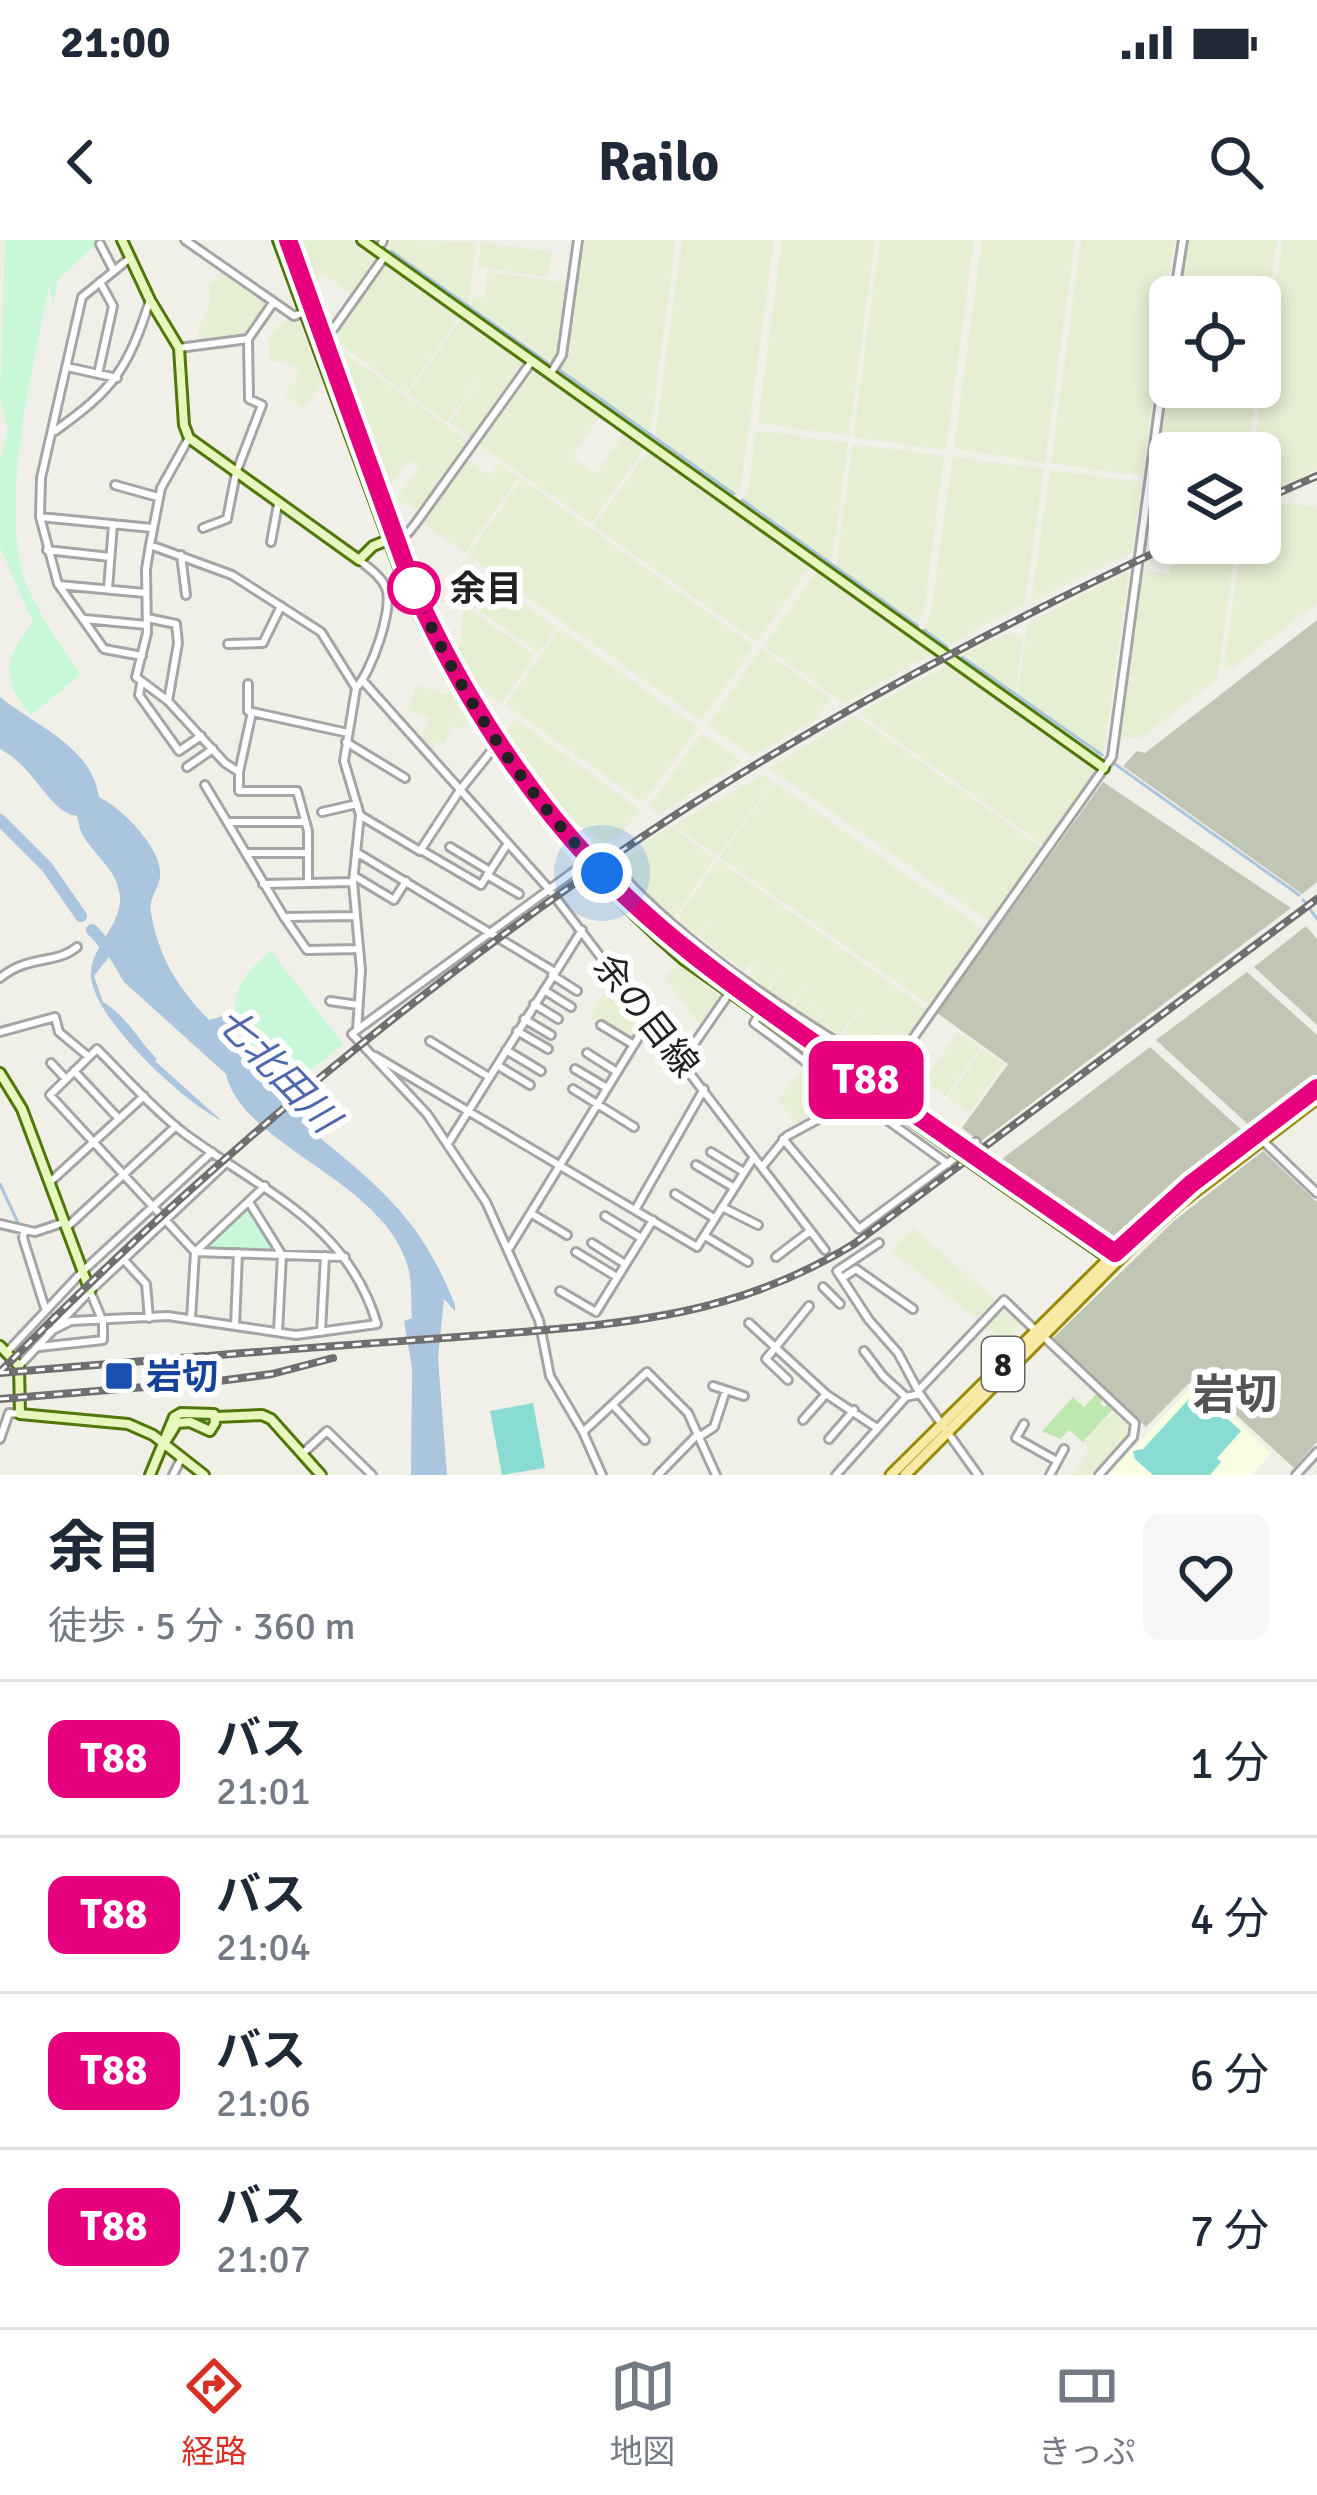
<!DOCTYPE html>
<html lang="ja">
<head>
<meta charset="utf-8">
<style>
	body { margin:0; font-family:Signika,"Noto Sans JP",sans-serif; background:#f6f6f7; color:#1f2937; height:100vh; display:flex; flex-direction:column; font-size:45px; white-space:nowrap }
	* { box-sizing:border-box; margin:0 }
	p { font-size:39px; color:#747a83 }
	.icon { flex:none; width:66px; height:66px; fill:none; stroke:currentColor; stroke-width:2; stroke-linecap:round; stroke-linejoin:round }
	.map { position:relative; height:1235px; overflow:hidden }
	.panel { display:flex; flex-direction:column; background:#fff; flex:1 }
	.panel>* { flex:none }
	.badge { padding:0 24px; border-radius:18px; font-size:42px; line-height:78px }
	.buttons { position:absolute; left:1149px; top:36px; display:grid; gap:24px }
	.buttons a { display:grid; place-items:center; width:132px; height:132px; border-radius:18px; background:#fff; box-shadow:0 6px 18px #0003; font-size:60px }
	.you { position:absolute; width:60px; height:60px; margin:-30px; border:9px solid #fff; border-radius:50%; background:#1a73e8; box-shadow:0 0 0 18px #1a73e833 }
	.map>.badge { position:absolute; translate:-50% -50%; box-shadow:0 0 0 6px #fff }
	.round { display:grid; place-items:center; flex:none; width:126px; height:126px; border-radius:18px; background:#f6f6f7 }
	.overview { display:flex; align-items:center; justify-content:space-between; height:204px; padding:0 48px }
	h1 { font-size:57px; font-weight:700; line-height:90px }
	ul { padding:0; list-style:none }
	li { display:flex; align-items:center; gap:36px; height:156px; padding:0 48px; border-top:3px solid #e0e1e3 }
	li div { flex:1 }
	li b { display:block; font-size:45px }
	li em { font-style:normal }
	li .badge { min-width:132px; font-weight:700; text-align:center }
	.status { display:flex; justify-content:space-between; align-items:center; height:84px; padding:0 60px; background:#fff; direction:ltr }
	.status svg { height:33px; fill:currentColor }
	header { display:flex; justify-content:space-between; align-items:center; height:156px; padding:0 48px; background:#fff; font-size:54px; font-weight:700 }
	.menu { display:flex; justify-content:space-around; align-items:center; height:168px; border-top:3px solid #e0e1e3; background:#fff; font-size:33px; color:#747a83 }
	.menu a { display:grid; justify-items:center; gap:6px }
	.menu .active { color:#d93025 }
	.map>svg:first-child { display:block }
	.education { fill:#f8fee4 }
	.construction { fill:#c1c5b3 }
	.farmland { fill:#e6eed4 }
	.grass { fill:#bee8b0 }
	.park { fill:#c8f8d7 }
	.pitch { fill:#89dcd1 }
	.water { fill:#aac5dd }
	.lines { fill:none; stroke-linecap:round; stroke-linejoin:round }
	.stream { stroke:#aac5dd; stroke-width:3 }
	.river { stroke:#aac5dd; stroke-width:12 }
	.street-casing { stroke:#a5a5a5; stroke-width:12 }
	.secondary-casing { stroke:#507709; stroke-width:14 }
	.primary-casing { stroke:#988c05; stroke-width:15 }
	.street { stroke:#fff; stroke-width:6 }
	.secondary { stroke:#e7f8bf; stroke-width:8 }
	.primary { stroke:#f9e9a5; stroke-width:9 }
	.rail-casing { stroke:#6f6f6f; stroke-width:8 }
	.rail { stroke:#fff; stroke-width:3; stroke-dasharray:9; stroke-linecap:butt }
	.secondary-bridge-casing { stroke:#507709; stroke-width:14; stroke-linecap:butt }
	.secondary-bridge { stroke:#e7f8bf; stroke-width:8 }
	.line-casing { stroke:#fff; stroke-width:27 }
	.line { stroke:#e6007e; stroke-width:18 }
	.walk { stroke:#212121; stroke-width:12; stroke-dasharray:0 21.6 }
	.stop-dot { fill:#fff; stroke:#e6007e; stroke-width:6 }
	.transit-dot { fill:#1a4fb4; stroke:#fff; stroke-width:4.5 }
	.labels { text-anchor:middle; stroke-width:12; stroke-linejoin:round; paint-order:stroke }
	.shield { fill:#fff; stroke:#646464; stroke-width:3 }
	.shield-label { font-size:33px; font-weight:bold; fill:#212121 }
	.stop-label { font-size:36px; font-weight:bold; fill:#212121; stroke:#fff; text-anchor:start }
	.street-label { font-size:36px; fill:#212121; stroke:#fff }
	.transit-label { font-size:36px; font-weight:bold; fill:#164399; stroke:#fff; text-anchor:start }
	.water-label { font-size:39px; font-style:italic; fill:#4f67ae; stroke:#fff }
	.quarter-label { font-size:42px; font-weight:bold; fill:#545454; stroke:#fff }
</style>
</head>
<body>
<div class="status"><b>21:00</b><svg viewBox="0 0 49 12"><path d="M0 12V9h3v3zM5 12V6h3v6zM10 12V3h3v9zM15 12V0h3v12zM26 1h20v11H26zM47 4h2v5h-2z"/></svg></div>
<header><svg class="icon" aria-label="back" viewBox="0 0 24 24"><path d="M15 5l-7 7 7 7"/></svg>Railo<svg class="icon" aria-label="search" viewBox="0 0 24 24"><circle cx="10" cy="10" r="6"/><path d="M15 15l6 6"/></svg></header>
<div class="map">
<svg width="1317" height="1235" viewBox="0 0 1317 1235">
	<rect width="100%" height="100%" fill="#f1f0e8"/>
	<path class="education" d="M1196,1143l75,70 -19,22h-145z"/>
	<path class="construction" d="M1317,380v262l-15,12 -179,-128 14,-15 8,2z
		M1103,542l188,126 -311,234 -18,-14 46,-64 -71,-51z
		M1306,686l11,13v86l-63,-58z
		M1247,732l70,63v44l-64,50 -97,-89z
		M1150,807l96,87 -128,105 -13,-3 -107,-74z
		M1263,911l54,51v240l-23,26 -99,-91 -49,50 -94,-88 122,-118z"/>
	<path class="farmland" d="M295,0h60l24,19 -26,37 -30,-22 -11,13z
		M390,0l87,2 -9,61 -79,-56z
		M582,0h94l-26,194 -89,-64 8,-21z
		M682,0h92l-33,247 -5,8 -81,-58z
		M782,0h93l-26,196 -91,-13z
		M880,0h94l-28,210 -93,-13z
		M982,0h93l-30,223 -91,-15z
		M1081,0h93l-32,236 -91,-13z
		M1185,0h92l-17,128v-71h-83z
		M1283,0h34v230h-7l-1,4 -41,19 -8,-2v-38h-7z
		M481,2l71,10 -4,25 -70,-10z
		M386,24l74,52 -54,77 -75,-56z
		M222,30l48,34 -24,33 -49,5 3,-17 10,-22 -1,-15z
		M487,32l82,11 -10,72 -5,8 -82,-57 1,-9 11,1z
		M289,76l11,9 22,59 -18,24 -19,-13 6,-11 4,1 3,-19 -29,-6 -1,-22z
		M462,78l62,44 -53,76 -21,-15 37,-56 -40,55 -39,-28z
		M1170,105v42h87l-9,66h-78v26l-18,-3z
		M339,109l131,93 -50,70 -23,-13 22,-32 -10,-6 -20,27 -7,-18 4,-6 -6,-1 -22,-59 3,-5h-5l-5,-14 4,-6 -7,-1z
		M531,127l69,49 -28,41 24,17 29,-41 20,15 -54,75 -114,-80z
		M756,190l92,13 -16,119 -89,-62 5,-9z
		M853,204l91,12 -20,156 -6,12 -82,-58z
		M649,210l161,116 -53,76 -163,-116z
		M953,217l91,12 -19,134 -77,42 -23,-16 6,-17z
		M466,219l23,16 10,-12 20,14 -54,75 -45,-31z
		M1050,230l91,12 -9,70 -101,50z
		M522,239l232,167 -53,74 -233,-165z
		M1288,263l29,4v96l-84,65 -9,-1 17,-124h19v-28z
		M1196,303h40l-18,135 -78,61 -21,-3 20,-166 31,4 2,-15 -4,-4z
		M464,321l93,66 -18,26 -73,-52 1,-21 -13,-5z
		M818,330l92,67 23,16 -89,50 -80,-57z
		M1129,331l-25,180 -4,2 -83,-58 11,-72z
		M464,366l71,49 -34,49 -29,-21 -14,-27z
		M560,389l138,99 -55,75 -137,-99z
		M1004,394l19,3 -8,56 -53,-38z
		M761,409l69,49 -13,21 -65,37 -44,-30z
		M950,424l148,104 -54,77 -163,-116 12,-19 -13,18 -21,-15z
		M416,445l30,10 4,-3 18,32 -6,6 -10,-5 -7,18 -9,-1 -5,11 -10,-14 9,-21 -22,-6z
		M856,476l186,132 -52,74 -221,-154z
		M515,479l124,90 -15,22 -18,13 -49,-36 -54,-72z
		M702,493l40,28 -83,53 -10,-7z
		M764,534l9,7 -55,75 -44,-31z
		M774,542l210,148 -53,76 -211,-149z
		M670,586l44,32 -40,59 -45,-42 -7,-14z
		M718,620l210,150 -42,55 -21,-13 25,-37 -28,37 -21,-14 23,-35 -25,32 -22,-13 12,-19 -14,18 -10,-7 10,-16 -12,15 -10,-7 16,-25 -18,24 -22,-15 20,-29 -22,28 -17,-13 5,-9 -5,-3 -6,7 -44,-34 18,-28 -20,27 -21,-17z
		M678,724l43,33 -20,29 -36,-48z
		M611,740l32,43 -12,19 -41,-25z
		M958,792l22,15 -34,49 -22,-15z
		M982,809l22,15 -34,48 -22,-14z
		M801,831l41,29 -44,25 -20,-25z
		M913,988l109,95 -17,18 -114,-90z
		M1115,1169l11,10 1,17 -37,39h-16l15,-26 -5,-6z"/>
	<path class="grass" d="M1097,1153l7,6 -4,4 4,4 5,-4 5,5 -31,34 -14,-12 -9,9 -18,-8 31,-34 11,10z"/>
	<path class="park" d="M5,0h92l-1,5 -38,34 -5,26 -4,-20c-16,84 -49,213 -25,293 13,35 36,66 56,97l-49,40c-31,-35 -28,-57 2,-92l-33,-76v-85l8,-31 -8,-33z
		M271,711l72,93 -59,49c-37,-55 -81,-89 -13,-142z
		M247,967l29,41 -2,4 -68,-3z"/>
	<path class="pitch" d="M1205,1158l36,33 -24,27 4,4 -11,13h-57l-18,-16 -2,-8 10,-2 46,-50z
		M533,1163l12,65 -43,7 -12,-64z"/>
	<path class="water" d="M0,457c37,30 91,49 99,100 22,10 65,53 61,80 -2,14 -12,22 -9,36 9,48 26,73 58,107l14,-4 31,47 29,25 -3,3 10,13 6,-4 9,16 -4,6c73,61 118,91 154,183v6l-11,-12 -6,59 9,117h-36l1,-107 -8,-47 8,-3c-1,-15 0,-32 -3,-47 -21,-91 -167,-124 -183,-197l-102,-92 -15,-25 -15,19 9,26c23,13 35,38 54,57l-2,2 67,60c-36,-17 -135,-107 -131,-149 2,-28 31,-47 29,-76 -3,-28 -27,-41 -38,-62 -3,-6 -3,-12 -5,-18 -29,-4 -41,-49 -77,-67z"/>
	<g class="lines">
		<path class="stream" d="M391,11l157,112
			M558,129l176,125
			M742,260l176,126
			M924,390l23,17
			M962,417l140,98
			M1112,522l187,133
			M1303,660l2,2
			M1310,669l7,10
			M0,944l19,41
			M27,999l20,64
			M51,1072l3,7"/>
		<path class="river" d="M0,580l47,47 34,49
			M92,690l20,22"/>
		<g class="street-casing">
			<path id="street" d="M185,0l109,76 11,-4
				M382,3l1,-3
				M100,4l14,27
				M130,18l-48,39 -41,181 -1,39 18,67 46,65 38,7
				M1174,57l9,-57
				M323,96l11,-8 51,-72
				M248,99l25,-36
				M179,108l69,-9 1,60 13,6 -26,68 -9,46 -24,9
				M67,127l50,11
				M551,133l11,-18 16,-115
				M98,134l15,-68 -13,-24
				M55,191c59,-42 73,-62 95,-131
				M189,198l-28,50 -11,57 82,30 89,57 35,56
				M115,245l43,12
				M40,277l112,11
				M391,299l17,-6 8,-10 116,-162
				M271,302l7,-38
				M150,305l-4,24 1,64 -11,44 32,24
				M47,310l63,7
				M181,315l5,40
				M359,320c10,8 22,16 27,28 8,20 -15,85 -30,100l-12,73 16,54 -7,67 8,88 -4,60 -5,4 75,80 59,88 53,118 11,56 33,56 19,43
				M59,345l86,8
				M108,349l5,-65
				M147,378l29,6 2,19 -10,58 57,62 14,9v19h58l11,40v52
				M85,379l62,6
				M228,404l35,-1 18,-37
				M363,441l185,207 277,362
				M141,444l-2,11 40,56 22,-15
				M248,444v27l100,22
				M346,502l59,36
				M187,527l26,-18
				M239,532l13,-60
				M205,545l79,132 70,-1
				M322,572l35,-8
				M361,576l59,35 40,-61 33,-41
				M230,582h74
				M450,607l40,24
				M421,610l60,35 27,-42
				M356,612l197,119
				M247,613h61
				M616,623c7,8 9,16 16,23 73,75 167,133 255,187
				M487,635l32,19
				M354,636l40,24 12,-19
				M263,644l90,-2
				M284,677l23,33 51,-1
				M552,735l25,16
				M0,738c29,-24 56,-13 77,-31
				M544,750l27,17
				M330,761l28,4
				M534,764l24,15
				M760,773l-6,10c18,13 89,65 95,81
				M524,779l27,16
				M601,785l33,20
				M357,790l227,-166
				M517,791l31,18
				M0,792l55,-15 4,15 30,25
				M430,801l59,36
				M506,810l35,21
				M587,813l30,19
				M375,816l322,191 57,-90
				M683,820l47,-68
				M51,823l14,15
				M497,825l33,20
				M575,829l32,19
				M74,831l45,48
				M878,840l14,-12 220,-311 58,-430
				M573,849l61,38
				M858,859l90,65
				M783,899l76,90 117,-87
				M1263,901l54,52
				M449,902l133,-212
				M711,912l31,19
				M696,925l37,22
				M762,927l25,-31 74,-40
				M50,942l94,-86
				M675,954l39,24
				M249,962l33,53 -4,77
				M722,967l36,18
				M635,970l69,-121
				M532,974l35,21
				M605,976l36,22
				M0,984l35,8 30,-10
				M67,987l109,-101
				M24,991l-1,7 22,70
				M705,996l43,26
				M592,1003l33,21
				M879,1003l-42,28 32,49 29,33 22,41 58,81
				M508,1010l138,-225 7,-4
				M576,1012l41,25
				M776,1017l34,-26
				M124,1020l22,24 3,34
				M842,1038l14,-9 57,40
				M823,1047l17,17
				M560,1051l36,21 57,-92
				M191,1079l4,-67 70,-66
				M749,1083l77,71 51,34
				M235,1086l3,-73
				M49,1092l22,-11 97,-5 128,19 81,-11c-30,-101 -115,-133 -193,-191 -31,-24 -59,-56 -87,-84l-47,46 145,157 150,5
				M321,1092l4,-76
				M1043,1096l92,87 -2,14 -34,38
				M39,1107l64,-7v-18l-13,-31
				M864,1111l19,25 23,21
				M7,1112l76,-81 129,-119
				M20,1125l70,-74 137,-129
				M788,1140l-22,-21 43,-53
				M713,1146l31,10
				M918,1151l86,-91 32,31
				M613,1165l32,35
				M803,1180l23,-26
				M1024,1184l-8,14 41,23
				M583,1192l64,-60 41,41 28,62
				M699,1197l15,-10 12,-37
				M0,1199l9,-26 11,1
				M829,1199l25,-29
				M302,1214l25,-23 45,44
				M173,1235l8,-16
				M658,1235l40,-41
				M836,1235l70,-78 14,-3
				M1050,1235l14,-26
				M1296,1235l21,-23"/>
		</g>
		<g class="secondary-casing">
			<path id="secondary" d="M122,0l28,60 29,48 5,77 5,13 170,122 14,-14 15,-6
				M278,0l130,352c66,142 156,264 275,367l272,192
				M288,0l126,349c58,126 139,245 244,338 92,82 201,148 302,219
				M362,0l742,528
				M0,833l22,36 68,182
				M994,929l121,85
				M989,935l121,84
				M0,1106l19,20 1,48 108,10 25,11 51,40
				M216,1177l46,-2 9,4 50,56
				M150,1235l24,-58 7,-4 33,1 1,9 -5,8 -20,-9 -13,1 -13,21"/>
		</g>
		<g class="primary-casing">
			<path id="primary" d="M891,1235l251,-249 175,-138
				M905,1235l230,-232 46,-41 136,-104"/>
		</g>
		<use href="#street" class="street"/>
		<use href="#secondary" class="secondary"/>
		<use href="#primary" class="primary"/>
		<g class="rail-casing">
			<path id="rail" d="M1260,261l57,-25
				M209,1116c91,-8 183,-14 275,-21 137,-11 249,-17 370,-91l463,-345
				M0,1132c196,-199 410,-379 642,-535 169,-113 349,-208 533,-294
				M0,1133l204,-17
				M211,1142l61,-8 61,-16
				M0,1159l206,-17"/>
		</g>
		<use href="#rail" class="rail"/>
		<g class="secondary-bridge-casing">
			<path id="secondary-bridge" d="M960,906l34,23
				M955,911l34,24"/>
		</g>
		<use href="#secondary-bridge" class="secondary-bridge"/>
	</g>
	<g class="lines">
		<g class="line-casing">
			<path id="line" d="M288,0l126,349c45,99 104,193 178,273 68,74 150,130 232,188 96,69 194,136 291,203l76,-69 126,-96"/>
		</g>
		<use href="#line" class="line"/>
		<path class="walk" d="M414,348c43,104 111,204 188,285"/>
	</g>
	<circle class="stop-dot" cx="414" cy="348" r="24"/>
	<rect class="transit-dot" x="104" y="1121" width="30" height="30" rx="6"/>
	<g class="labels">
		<rect class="shield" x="982" y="1097" width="42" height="54" rx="9"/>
		<g class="shield-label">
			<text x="1003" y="1136">8</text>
		</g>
		<g class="stop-label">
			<text x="450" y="361">余目</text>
		</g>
		<g class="street-label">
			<text transform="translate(647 775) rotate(52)" y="13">余の目線</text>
		</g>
		<g class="transit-label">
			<text x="146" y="1149">岩切</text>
		</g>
		<g class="water-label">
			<text transform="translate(278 829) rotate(46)" y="14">七北田川</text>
		</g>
		<g class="quarter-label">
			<text x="1235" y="1169">岩切</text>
		</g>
	</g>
</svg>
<div class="buttons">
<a><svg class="icon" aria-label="locate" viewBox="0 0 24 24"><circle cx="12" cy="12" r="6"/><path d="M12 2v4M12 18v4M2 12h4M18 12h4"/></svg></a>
<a><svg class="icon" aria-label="layers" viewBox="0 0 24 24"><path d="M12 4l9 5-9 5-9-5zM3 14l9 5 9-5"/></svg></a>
</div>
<div class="you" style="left:602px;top:633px"></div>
<b class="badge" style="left:866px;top:840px;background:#e6007e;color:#fff">T88</b>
</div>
<section class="panel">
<div class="overview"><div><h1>余目</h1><p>徒歩 · 5 分 · 360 m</p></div><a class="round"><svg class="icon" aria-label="heart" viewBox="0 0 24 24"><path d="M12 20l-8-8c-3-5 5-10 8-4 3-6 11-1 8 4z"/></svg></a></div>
<ul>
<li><span class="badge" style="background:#e6007e;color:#fff">T88</span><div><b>バス</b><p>21:01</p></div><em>1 分</em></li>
<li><span class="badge" style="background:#e6007e;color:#fff">T88</span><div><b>バス</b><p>21:04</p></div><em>4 分</em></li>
<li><span class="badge" style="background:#e6007e;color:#fff">T88</span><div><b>バス</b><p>21:06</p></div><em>6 分</em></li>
<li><span class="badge" style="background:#e6007e;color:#fff">T88</span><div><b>バス</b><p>21:07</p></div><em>7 分</em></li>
</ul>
</section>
<nav class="menu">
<a class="active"><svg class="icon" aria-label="directions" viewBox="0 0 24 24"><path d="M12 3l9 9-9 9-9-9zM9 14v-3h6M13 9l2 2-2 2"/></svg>経路</a>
<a><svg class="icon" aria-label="map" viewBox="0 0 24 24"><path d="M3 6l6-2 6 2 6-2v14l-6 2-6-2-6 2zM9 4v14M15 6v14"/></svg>地図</a>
<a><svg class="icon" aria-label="tickets" viewBox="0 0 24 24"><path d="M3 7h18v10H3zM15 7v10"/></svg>きっぷ</a>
</nav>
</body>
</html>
